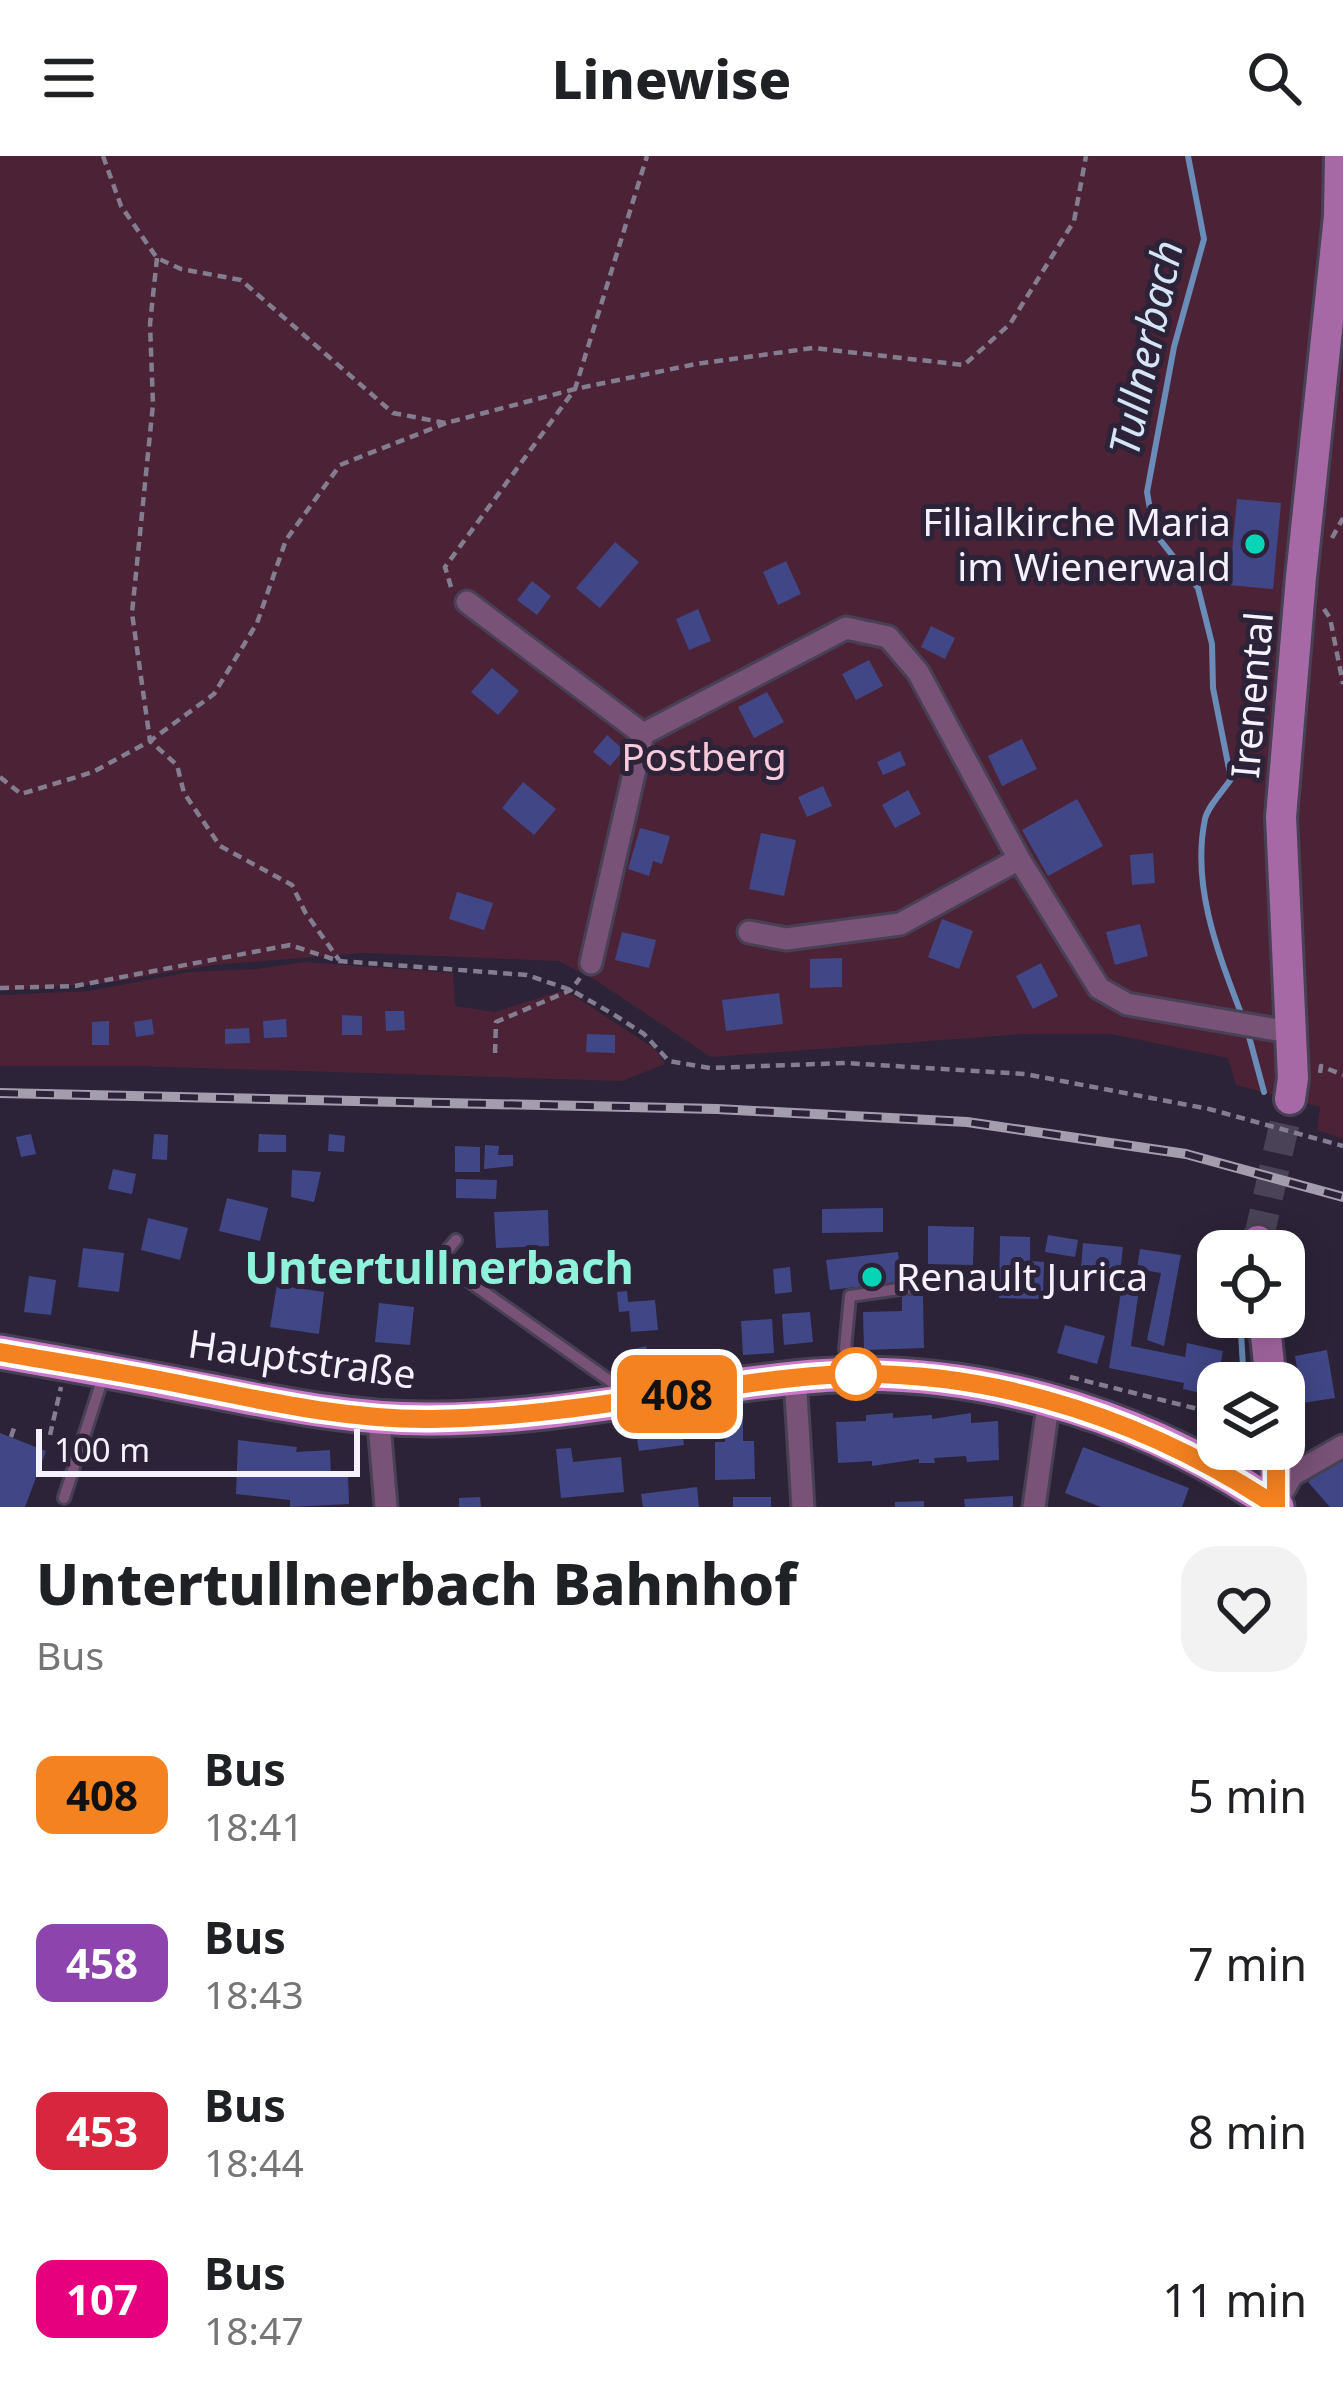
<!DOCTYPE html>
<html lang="en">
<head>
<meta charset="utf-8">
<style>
	body { margin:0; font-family:"Noto Sans",sans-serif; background:#f2f2f2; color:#202124; height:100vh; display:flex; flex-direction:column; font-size:45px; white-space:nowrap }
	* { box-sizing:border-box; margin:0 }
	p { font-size:39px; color:#757577 }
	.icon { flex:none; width:66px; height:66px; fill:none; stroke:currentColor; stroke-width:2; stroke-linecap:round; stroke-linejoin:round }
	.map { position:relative; height:1351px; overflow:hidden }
	.details { display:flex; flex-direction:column; background:#fff; flex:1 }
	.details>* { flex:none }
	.badge { padding:0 24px; border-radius:18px; font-size:42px; line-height:78px }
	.buttons { position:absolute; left:1197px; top:1074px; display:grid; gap:24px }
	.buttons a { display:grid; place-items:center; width:108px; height:108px; border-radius:24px; background:#fff; box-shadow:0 6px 30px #0003; font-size:60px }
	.scale { position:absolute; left:36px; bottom:30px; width:324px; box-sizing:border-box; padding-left:12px; border:6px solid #f6f1ff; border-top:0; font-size:33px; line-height:42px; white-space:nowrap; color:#f6f1ff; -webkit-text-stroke:9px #2c2338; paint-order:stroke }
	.map>.badge { position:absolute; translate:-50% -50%; box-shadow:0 0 0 6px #fff }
	.round { display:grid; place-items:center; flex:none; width:126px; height:126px; border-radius:36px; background:#f2f2f2 }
	.summary { display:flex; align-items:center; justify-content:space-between; height:204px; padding:0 36px }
	h1 { font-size:57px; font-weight:800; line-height:90px }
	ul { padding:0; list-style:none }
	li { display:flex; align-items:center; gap:36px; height:168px; padding:0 36px }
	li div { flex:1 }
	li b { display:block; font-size:45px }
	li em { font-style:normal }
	li .badge { min-width:132px; font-weight:700; text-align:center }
	header { display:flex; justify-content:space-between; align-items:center; height:156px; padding:0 36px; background:#fff; font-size:54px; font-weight:800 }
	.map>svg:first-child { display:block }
	.green { fill:#4c2336 }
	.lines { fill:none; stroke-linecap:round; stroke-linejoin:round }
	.stream { stroke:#698cb8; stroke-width:6 }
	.building { fill:#414687 }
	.secondary-tunnel { stroke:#4a4256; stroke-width:30; stroke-dasharray:30 15; stroke-linecap:butt }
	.lane-casing { stroke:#484054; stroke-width:16 }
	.street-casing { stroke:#484054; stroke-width:27 }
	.secondary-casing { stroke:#484054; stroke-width:36 }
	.primary-casing { stroke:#484054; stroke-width:39 }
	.path { stroke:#847d8f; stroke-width:4.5; stroke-dasharray:9 6; stroke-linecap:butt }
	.lane { stroke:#795278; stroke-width:10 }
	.street { stroke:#795278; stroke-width:21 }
	.secondary { stroke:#a669a5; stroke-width:30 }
	.primary { stroke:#c979c8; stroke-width:33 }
	.rail-casing { stroke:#a49dae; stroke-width:10 }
	.rail { stroke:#2c2338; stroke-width:6; stroke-dasharray:18; stroke-linecap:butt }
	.line-casing { stroke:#fff; stroke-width:27 }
	.line { stroke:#f58220; stroke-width:18 }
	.poi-dot { fill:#03d5b6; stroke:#2c2338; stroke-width:4.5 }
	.stop-dot { fill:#fff; stroke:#f58220; stroke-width:6 }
	.labels { text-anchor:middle; stroke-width:10; stroke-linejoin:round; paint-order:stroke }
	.poi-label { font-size:39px; fill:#f6f1ff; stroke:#2c2338; text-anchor:end }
	.street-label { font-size:39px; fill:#f6f1ff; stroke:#2c2338 }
	.park-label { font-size:39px; fill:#f6c9db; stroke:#2c2338 }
	.water-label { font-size:42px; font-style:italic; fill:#d6e5f5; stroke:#2c2338 }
	.quarter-label { font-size:45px; font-weight:bold; fill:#8ff3dc; stroke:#2c2338 }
</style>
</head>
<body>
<header><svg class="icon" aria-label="menu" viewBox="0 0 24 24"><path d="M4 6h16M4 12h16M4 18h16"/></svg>Linewise<svg class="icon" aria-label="search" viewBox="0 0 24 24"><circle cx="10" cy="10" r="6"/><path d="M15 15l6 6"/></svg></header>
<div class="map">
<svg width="1343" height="1351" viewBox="0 0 1343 1351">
	<rect width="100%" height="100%" fill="#2c2338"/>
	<path class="green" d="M0,0h1343l-6,186h6v797l-26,-9 3,-23 -84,-22 -8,-27 -117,-24h-86l-314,23 -114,-76 -38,-20 -195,-8 -151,12 -106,18 -107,8z
		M305,806l148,11 2,33 40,6 63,-20 15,3 82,54 10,15 -43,17 -485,-15h-137v-71l89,-4 100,-19 67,-3z"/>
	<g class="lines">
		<path class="stream" d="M1188,0l16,83 -30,108 -27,145 7,40 44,56 14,56 1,44 18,91c-8,12 -23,27 -26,40 -14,68 14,136 37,197
			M1247,873l17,63
			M1231,1078l2,17
			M1240,1161l4,66
			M1239,1313l2,-20"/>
	</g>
	<path class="building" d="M1237,343l44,4 -8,86 -44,-4z
		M615,386l24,20 -39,46 -24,-20z
		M786,405l15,33 -23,11 -15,-33z
		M532,425l19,15 -14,19 -20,-15z
		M698,453l13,32 -22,9 -13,-31z
		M931,470l24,12 -10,21 -24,-12z
		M869,504l14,26 -27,14 -14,-26z
		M492,512l27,23 -21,24 -27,-23z
		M767,536l17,30 -30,16 -16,-31z
		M607,579l17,15 -14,16 -17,-14z
		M1022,583l15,30 -35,17 -14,-30z
		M900,595l6,14 -23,10 -6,-13z
		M523,626l33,27 -22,26 -32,-27z
		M823,630l9,20 -25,11 -9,-20z
		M908,634l13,24 -26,14 -13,-23z
		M1077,643l26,47 -55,30 -26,-46z
		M640,672l30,8 -8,28 -9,-3 -4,15 -21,-7z
		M761,677l35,7 -12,56 -35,-7z
		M1153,697l2,30 -23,2 -2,-30z
		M457,736l36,11 -9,27 -35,-11z
		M942,763l31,12 -14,38 -31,-12z
		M1140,768l8,32 -33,9 -9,-33z
		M622,776l34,8 -7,28 -34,-8z
		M842,802v29l-32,1v-29z
		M1041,807l17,33 -25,13 -17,-33z
		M779,837l4,31 -57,7 -4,-31z
		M385,855h19l1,19 -19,1z
		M342,859l20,1v19h-20z
		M152,863l2,15 -18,3 -2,-15z
		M286,863l1,18 -23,1 -1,-17z
		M109,865v24h-17v-23z
		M249,872l1,15 -25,1v-15z
		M587,878l28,1v18l-29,-1z
		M31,978l5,20 -15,3 -5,-20z
		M154,978l14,1 -1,25 -15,-1z
		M259,978l27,1v17h-28z
		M329,978l16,2 -1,16 -16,-1z
		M485,989l14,1 -1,9h15v11l-29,3z
		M455,990l25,1v25h-25z
		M113,1013l23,5 -4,20 -24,-5z
		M292,1014l29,2 -7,30 -23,-5z
		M456,1023l41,1 -1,19 -40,-1z
		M227,1042l41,10 -8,33 -41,-10z
		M883,1052v24l-61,1v-24z
		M548,1054l1,36 -53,2 -2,-36z
		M148,1062l40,10 -8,32 -39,-10z
		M928,1070l46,1 -1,38 -45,-1z
		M1048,1079l30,5 -3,17 -30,-5z
		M1000,1080l30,1v24l14,1 -1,37 -44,-1z
		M1083,1087l40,4 -3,25 -39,-4z
		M83,1092l41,5 -5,39 -41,-5z
		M1140,1093l41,6 -17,91 -17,-6 14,-67 -24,-4z
		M898,1096l3,30 -71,8 -4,-30z
		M790,1111l2,25 -17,2 -2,-25z
		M29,1120l27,4 -5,35 -27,-3z
		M1123,1123l17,3 -9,64 54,11 2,-14 36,8 -9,45 -31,-7 1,-6 -75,-15z
		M277,1129l47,7 -5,42 -49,-7z
		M627,1135l1,11 27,-2 3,30 -27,2 -2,-21 -10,1 -2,-20z
		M902,1139l21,1 1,52 -60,2 -1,-38 39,-1z
		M379,1147l35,4 -4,38 -35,-3z
		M810,1156l3,30 -29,3 -2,-31z
		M772,1163l2,34 -31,2 -2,-34z
		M1065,1169l40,11 -8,28 -40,-11z
		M646,1190l6,25 -21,5 -6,-25z
		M1327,1194l8,48 -32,5 -8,-47z
		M893,1257v5l39,-3v4l39,-6v10l27,-2 1,39 -32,2 -1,-6 -32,2 1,5h-16v-4l-47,7v-5l-34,2 -2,-41 30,-1v-6z
		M725,1265h18v20h11l1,38 -40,1v-38h10z
		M681,1266l3,23 -45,6 -4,-24z
		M0,1277l46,18 -21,56h-25z
		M238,1284l59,7 -1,5 34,-2 1,27 17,-1 1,28 -59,3v-7l-54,-6z
		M1083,1291l106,41 -7,19h-81l-36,-14z
		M571,1292l2,14 48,-5 3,35 -63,6 -5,-49z
		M1337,1300l6,6v45h-13l-22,-25z
		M697,1331l2,20h-56l-2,-13z
		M1013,1340v11h-48l-1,-8z
		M480,1341l1,10h-22v-9z
		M733,1341h38v10h-38z
		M924,1345v6h-29v-5z"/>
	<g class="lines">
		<path class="secondary-tunnel" d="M1258,1085l32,-142"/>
		<g class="lane-casing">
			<path id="lane" d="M456,1084l-11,13 15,22 167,118
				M851,1213l-6,-20 5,-53 77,-11
				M64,1342l40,-124"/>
		</g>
		<g class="street-casing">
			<path id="street" d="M467,446l176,132
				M749,776l37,7 114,-15 119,-65
				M591,807l52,-229 203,-106 42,9 30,35 101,187 80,129 28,16 162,28
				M795,1221l8,130
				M383,1262l-3,17 6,72
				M1278,1344l14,-25 51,-29
				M1034,1351l15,-108"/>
		</g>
		<g class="secondary-casing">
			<path id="secondary" d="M1290,943l3,-21 -12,-261 20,-240 38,-361 1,-60
				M1258,1085v10
				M1264,1161l7,66
				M1275,1350l1,-57"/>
		</g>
		<g class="primary-casing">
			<path id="primary" d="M0,1196c57,10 114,20 171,31 86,16 172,37 261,36 122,0 241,-29 362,-41 168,-18 345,33 483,129"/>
		</g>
		<path class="path" d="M103,0l18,50 36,52 24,11 60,11 152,133 53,10 129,-34 121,-25 117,-16 151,17 46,-41 64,-103 12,-65
			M157,102l-7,66 3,80 -21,209 18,128 27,24 7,28 36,53 72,39 13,27 34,48
			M1332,382l11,-20
			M451,431l-6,-20 130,-178 72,-233
			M1324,453l6,9 13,66
			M0,621l21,17 72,-22 57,-31 64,-47 43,-71 29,-83 54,-75 106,-42
			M0,832l75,-2 215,-41 49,16 188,14 44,15 42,24 31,20 25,27 41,7 135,-5 180,11 184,35 134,37
			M495,897l1,-31 75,-32 9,-12
			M1320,917l1,-7 22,9
			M1070,1221l148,37
			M50,1279l11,-48
			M11,1281l4,-12"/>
		<use href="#lane" class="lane"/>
		<use href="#street" class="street"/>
		<use href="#secondary" class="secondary"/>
		<use href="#primary" class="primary"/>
		<g class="rail-casing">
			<path id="rail" d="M0,937l717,16 250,13 219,32 157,43"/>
		</g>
		<use href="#rail" class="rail"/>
	</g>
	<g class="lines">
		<g class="line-casing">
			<path id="line" d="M0,1196c57,10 114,19 170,30 87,17 173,38 261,37 122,-1 241,-28 362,-41 170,-19 342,34 483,128v-57"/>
		</g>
		<use href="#line" class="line"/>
	</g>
	<g class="poi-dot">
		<circle cx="1255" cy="388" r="12"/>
		<circle cx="872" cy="1121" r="12"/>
	</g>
	<circle class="stop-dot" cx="856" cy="1218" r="24"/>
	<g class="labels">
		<g class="poi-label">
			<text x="1231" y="380">Filialkirche Maria<tspan x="1231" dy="45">im Wienerwald</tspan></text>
			<text x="896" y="1135" text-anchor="start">Renault Jurica</text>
		</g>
		<g class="street-label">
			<text transform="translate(1252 539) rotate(-85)" y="14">Irenental</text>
			<text transform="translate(302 1203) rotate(8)" y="14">Hauptstraße</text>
		</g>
		<g class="park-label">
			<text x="704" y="615">Postberg</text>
		</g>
		<g class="water-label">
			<text transform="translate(1146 192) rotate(-78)" y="15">Tullnerbach</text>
		</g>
		<g class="quarter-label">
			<text x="439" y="1128">Untertullnerbach</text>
		</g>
	</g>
</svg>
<div class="buttons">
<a><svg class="icon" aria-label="locate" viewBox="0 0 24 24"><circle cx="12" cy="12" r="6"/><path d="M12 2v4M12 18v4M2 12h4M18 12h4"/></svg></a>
<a><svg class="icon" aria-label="layers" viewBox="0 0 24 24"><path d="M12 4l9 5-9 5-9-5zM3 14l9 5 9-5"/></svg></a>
</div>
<div class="scale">100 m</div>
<b class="badge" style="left:677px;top:1238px;background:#f58220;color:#111">408</b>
</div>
<section class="details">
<div class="summary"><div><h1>Untertullnerbach Bahnhof</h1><p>Bus</p></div><a class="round"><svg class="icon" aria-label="heart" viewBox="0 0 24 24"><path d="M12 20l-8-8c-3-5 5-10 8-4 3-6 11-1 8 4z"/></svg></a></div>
<ul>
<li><span class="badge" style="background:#f58220;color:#111">408</span><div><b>Bus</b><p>18:41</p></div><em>5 min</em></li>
<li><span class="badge" style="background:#8e44ad;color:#fff">458</span><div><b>Bus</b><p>18:43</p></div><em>7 min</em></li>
<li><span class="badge" style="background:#d7263d;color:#fff">453</span><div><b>Bus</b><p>18:44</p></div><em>8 min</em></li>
<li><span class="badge" style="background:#e6007e;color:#fff">107</span><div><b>Bus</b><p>18:47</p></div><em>11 min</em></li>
</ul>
</section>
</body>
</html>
